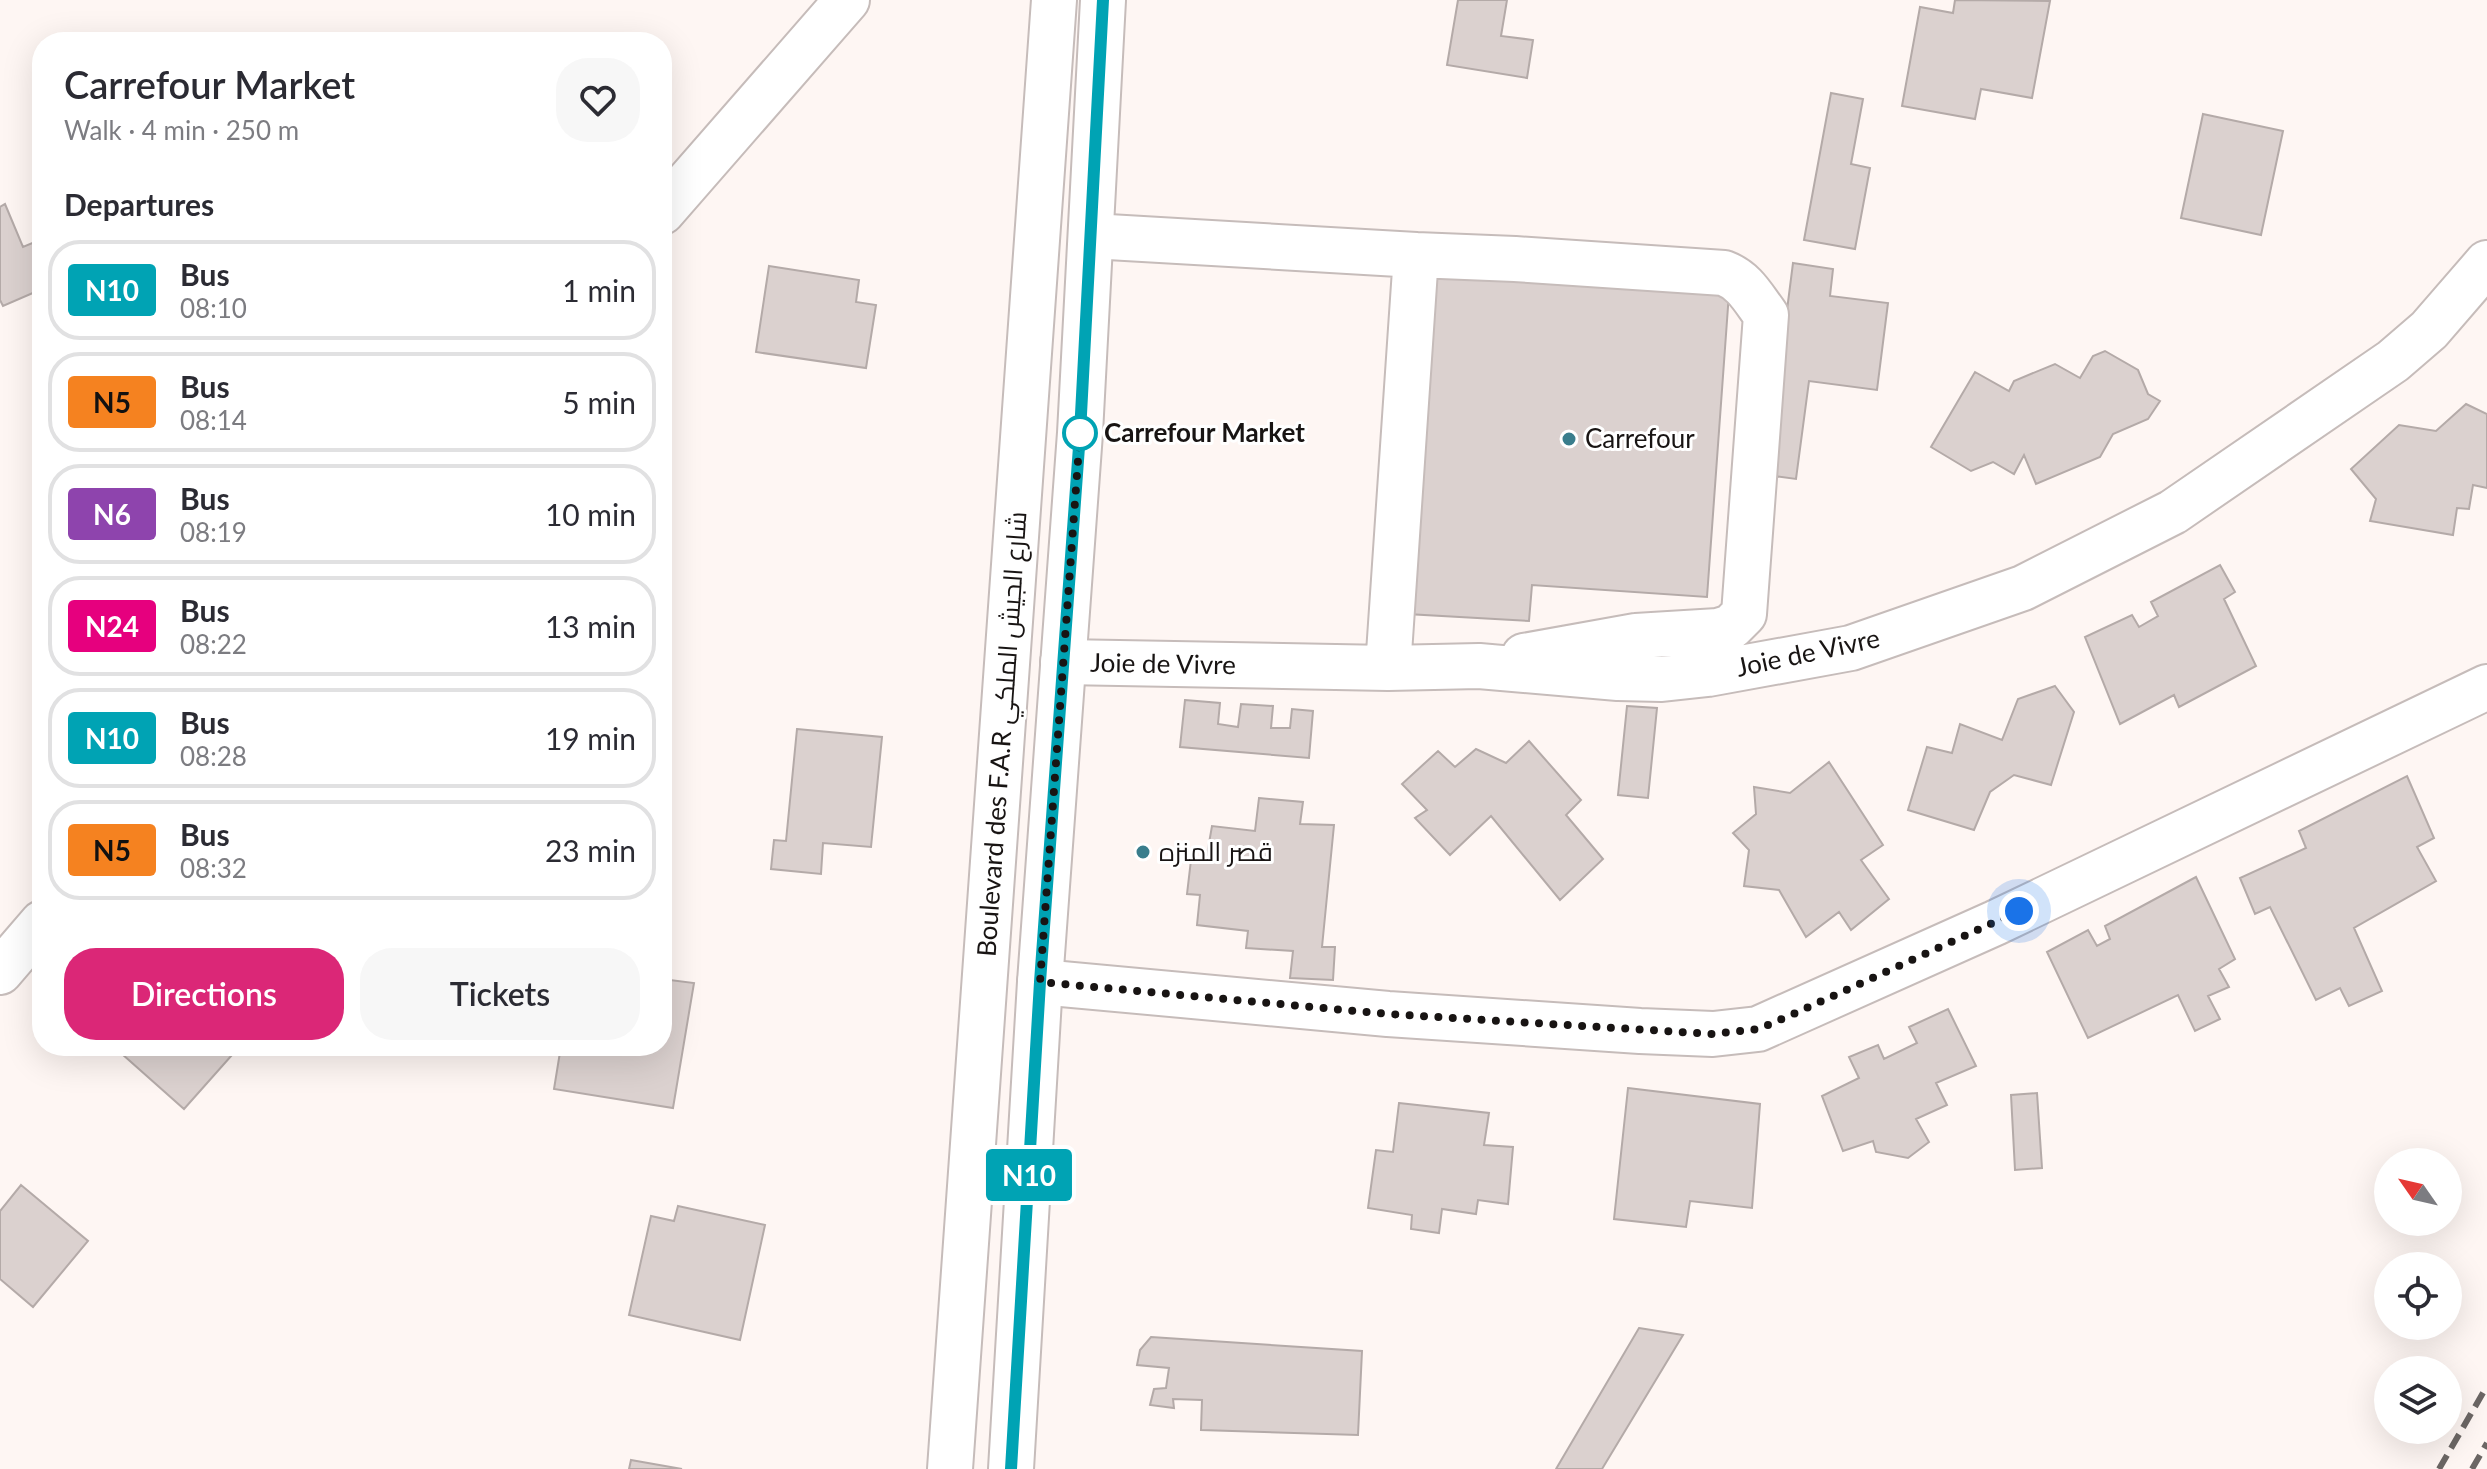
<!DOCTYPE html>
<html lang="en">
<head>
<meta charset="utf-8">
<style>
	body { margin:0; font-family:Lato,Cairo,sans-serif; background:#f7f7f7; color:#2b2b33; height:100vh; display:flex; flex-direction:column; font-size:30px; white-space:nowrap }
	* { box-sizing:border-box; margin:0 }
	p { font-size:26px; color:#7c7c81 }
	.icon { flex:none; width:44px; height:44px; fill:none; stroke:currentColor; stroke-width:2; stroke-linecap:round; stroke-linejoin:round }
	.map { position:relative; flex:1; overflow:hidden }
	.details { position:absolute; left:32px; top:32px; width:640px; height:1024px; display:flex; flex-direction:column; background:#fff; border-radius:32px; box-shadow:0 8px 32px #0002 }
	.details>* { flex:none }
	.badge { padding:0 16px; border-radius:6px; font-size:28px; line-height:52px }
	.needle { width:52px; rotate:304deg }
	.fabs { position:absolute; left:2374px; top:1148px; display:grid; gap:16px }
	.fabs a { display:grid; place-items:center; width:88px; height:88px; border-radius:50%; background:#fff; box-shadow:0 8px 32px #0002; font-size:40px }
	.you { position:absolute; width:40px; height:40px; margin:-20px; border:6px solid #fff; border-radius:50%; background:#1a73e8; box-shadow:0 0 0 12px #1a73e833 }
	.map>.badge { position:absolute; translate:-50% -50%; box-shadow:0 0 0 4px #fff }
	h2 { padding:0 32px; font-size:30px; line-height:72px }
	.round { display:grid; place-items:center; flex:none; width:84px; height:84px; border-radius:32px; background:#f7f7f7 }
	.overview { display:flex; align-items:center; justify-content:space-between; height:136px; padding:0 32px }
	h1 { font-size:38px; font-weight:600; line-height:60px }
	.action { display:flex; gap:16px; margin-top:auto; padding:16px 32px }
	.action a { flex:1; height:92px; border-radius:32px; background:#db2777; color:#fff; font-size:32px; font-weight:600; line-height:92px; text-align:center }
	.action a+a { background:#f7f7f7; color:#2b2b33 }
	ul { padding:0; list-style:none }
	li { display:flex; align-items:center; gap:24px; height:100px; margin:0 16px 12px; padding:0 16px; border:4px solid #e1e1e2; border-radius:32px }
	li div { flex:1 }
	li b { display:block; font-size:30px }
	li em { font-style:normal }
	li .badge { min-width:88px; font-weight:700; text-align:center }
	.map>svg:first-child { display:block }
	.building { fill:#dbd1cf; stroke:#b4aaa8; stroke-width:2 }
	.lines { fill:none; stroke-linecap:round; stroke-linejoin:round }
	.minor-casing { stroke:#c6bcba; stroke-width:48 }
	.major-casing { stroke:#c6bcba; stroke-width:48 }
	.minor { stroke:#fff; stroke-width:44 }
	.major { stroke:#fff; stroke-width:44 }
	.rail { stroke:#6b6664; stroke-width:6; stroke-dasharray:16 8; stroke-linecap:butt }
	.line-casing { stroke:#fff; stroke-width:18 }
	.line { stroke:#00a3b4; stroke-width:12 }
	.walk { stroke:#181413; stroke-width:8; stroke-dasharray:0 14.4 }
	.stop-dot { fill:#fff; stroke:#00a3b4; stroke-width:4 }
	.poi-dot { fill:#397d8c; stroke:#fff; stroke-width:3 }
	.labels { text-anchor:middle; stroke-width:6; stroke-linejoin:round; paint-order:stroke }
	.stop-label { font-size:26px; font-weight:bold; fill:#181413; stroke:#fff; text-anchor:start }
	.poi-label { font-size:26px; fill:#181413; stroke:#fff; text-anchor:start }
	.street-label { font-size:26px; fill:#181413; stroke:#fff }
</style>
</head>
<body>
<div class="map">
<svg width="2487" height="1469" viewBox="0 0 2487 1469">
	<rect width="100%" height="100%" fill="#fef6f3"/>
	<path class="building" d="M1458,0h49l-6,36 32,4 -6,38 -80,-13z
		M1955,0l95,1 -18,97 -51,-9 -6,30 -73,-13 18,-99 33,6z
		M1831,93l32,6 -12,65 19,4 -15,81 -51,-9z
		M2203,114l80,17 -22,104 -80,-17z
		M5,204l18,43 19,-8v50l-39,17 -3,-6v-93z
		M1793,263l40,6 -3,27 58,7 -11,87 -68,-9 -13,98 -30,-4z
		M769,266l90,14 -3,22 20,3 -10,63 -110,-16z
		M1431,274l298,19 -22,304 -175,-12 -3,36 -122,-7z
		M2105,351l33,19 10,24 12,7 -12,18 -35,15 -13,23 -64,27 -12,-29 -10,19 -21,-12 -22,9 -40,-24 44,-75 34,19 5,-10 41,-17 25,14 13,-22z
		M2466,404l21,10v74l-14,-3 -4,24 -12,-1 -4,27 -83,-14 6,-22 -25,-30 48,-44 37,6z
		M2220,565l15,27 -11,7 32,67 -77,41 -5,-12 -54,29 -35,-87 47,-22 7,12 19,-11 -7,-14z
		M2055,686l19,26 -23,73 -37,-10 -24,17 -16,38 -66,-20 19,-63 25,6 8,-29 42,16 16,-41z
		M1185,700l35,3 -2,21 20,3 3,-23 32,2 -2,22h19l2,-19 21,2 -4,47 -129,-11z
		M1627,706l30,2 -9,90 -30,-3z
		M797,729l85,8 -11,110 -48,-4 -2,31 -50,-5 3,-29 12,1z
		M1529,741l52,59 -15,15 37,44 -43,41 -69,-84 -41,39 -35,-37 12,-8 -25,-26 36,-33 17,16 21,-18 30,14z
		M1829,762l54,83 -22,15 28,39 -38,31 -12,-18 -33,25 -27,-47 -35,-4 5,-36 -16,-17 23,-19 -2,-27 36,6z
		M2407,776l27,62 -17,9 19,34 -82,47 28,63 -33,15 -9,-18 -24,12 -46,-93 -15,7 -15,-36 66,-30 -7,-17z
		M1259,798l44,4 -3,22 34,1 -12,122h13l-2,33 -43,-2 3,-27 -47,-3 2,-17 -51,-6 3,-30 -13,-1 4,-34h15l6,-34 43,5z
		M2196,877l39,82 -16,10 10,18 -21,9 12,23 -25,12 -17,-36 -90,43 -41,-86 41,-22 9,16 13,-7 -5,-13z
		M662,979l32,4 -21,125 -119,-19 7,-43h101z
		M1948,1009l28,57 -40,17 11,22 -31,14 13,23 -21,16 -32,-6 -3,-11 -30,10 -21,-55 37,-18 -10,-21 29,-12 6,14 33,-16 -8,-16z
		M113,1046h127l-56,63z
		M1628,1088l132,16 -8,104 -62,-7 -4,26 -72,-8z
		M2037,1093l5,75 -27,2 -4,-75z
		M1399,1103l90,10 -5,32 29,2 -5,57 -30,-4 -2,14 -34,-5 -3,24 -28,-4 1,-14 -44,-7 8,-58 17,2z
		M21,1185l67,56 -55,66 -33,-28v-68z
		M678,1206l87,19 -25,115 -111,-25 22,-99 23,5z
		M1639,1328l44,7 -81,134h-46z
		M1151,1337l211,14 -4,84 -157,-5 1,-30 -29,-1 1,9 -24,-3 4,-16 12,-1 3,-20 -32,-3 3,-15z
		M631,1460l51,9h-53z"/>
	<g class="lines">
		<g class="minor-casing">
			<path id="minor" d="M662,212l185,-212
				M1091,236l325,19 -28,413
				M1416,255l99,4 209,14c21,8 29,25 42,42l-22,299 -13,13 -13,4 -82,5 -112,20
				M1063,662l325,6 91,-2 139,12 44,1 46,-5 143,-26 172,-60 150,-76 220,-151 36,-31 58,-67
				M0,972l42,-49
				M1040,982l348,32 252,17 73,3 45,-5 237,-106 492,-236"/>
		</g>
		<g class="major-casing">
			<path id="major" d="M950,1469l104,-1469
				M1011,1469l29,-487 40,-549 23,-433"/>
		</g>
		<use href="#minor" class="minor"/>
		<use href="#major" class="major"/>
		<path class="rail" d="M2439,1469l48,-83
			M2472,1469l15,-26"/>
	</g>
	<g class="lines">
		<g class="line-casing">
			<path id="line" d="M1011,1469l29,-487 40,-549 23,-433"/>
		</g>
		<use href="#line" class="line"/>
		<path class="walk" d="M1080,433l-40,549 348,32 325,20 45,-5 29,-12 232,-106"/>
	</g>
	<circle class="stop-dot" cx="1080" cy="433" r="16"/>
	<g class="poi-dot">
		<circle cx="1569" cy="439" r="8"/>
		<circle cx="1143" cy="852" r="8"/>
	</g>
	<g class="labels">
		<g class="stop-label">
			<text x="1104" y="442">Carrefour Market</text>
		</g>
		<g class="poi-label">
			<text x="1585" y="448">Carrefour</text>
			<text x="1159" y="861">قصر المنزه</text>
		</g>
		<g class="street-label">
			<text transform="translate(1808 653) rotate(-12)" y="9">Joie de Vivre</text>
			<text transform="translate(1163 664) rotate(1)" y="9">Joie de Vivre</text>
			<text transform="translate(1002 734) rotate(-86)" y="9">Boulevard des F.A.R شارع الجيش الملكي</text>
		</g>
	</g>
</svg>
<div class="fabs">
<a><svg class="needle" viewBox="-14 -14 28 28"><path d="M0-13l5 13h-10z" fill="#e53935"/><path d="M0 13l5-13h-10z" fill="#7c7c81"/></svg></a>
<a><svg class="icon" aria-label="locate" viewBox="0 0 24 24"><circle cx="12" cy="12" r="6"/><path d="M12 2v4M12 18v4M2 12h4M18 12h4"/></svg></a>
<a><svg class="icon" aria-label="layers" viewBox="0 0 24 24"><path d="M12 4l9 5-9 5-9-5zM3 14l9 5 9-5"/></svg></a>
</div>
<div class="you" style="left:2019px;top:911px"></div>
<b class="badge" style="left:1029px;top:1175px;background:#00a3b4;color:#fff">N10</b>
<section class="details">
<div class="overview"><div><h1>Carrefour Market</h1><p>Walk · 4 min · 250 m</p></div><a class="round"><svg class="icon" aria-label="heart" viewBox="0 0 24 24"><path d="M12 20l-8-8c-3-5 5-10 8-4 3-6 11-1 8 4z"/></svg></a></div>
<h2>Departures</h2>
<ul>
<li><span class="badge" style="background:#00a3b4;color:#fff">N10</span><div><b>Bus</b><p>08:10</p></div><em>1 min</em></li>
<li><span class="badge" style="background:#f58220;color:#111">N5</span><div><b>Bus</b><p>08:14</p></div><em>5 min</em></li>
<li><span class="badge" style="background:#8e44ad;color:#fff">N6</span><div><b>Bus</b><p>08:19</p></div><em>10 min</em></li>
<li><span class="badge" style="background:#e6007e;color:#fff">N24</span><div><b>Bus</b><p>08:22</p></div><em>13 min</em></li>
<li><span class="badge" style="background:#00a3b4;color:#fff">N10</span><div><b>Bus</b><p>08:28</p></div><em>19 min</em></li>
<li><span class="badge" style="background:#f58220;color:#111">N5</span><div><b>Bus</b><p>08:32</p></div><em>23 min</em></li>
</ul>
<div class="action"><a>Directions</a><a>Tickets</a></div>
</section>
</div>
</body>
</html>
